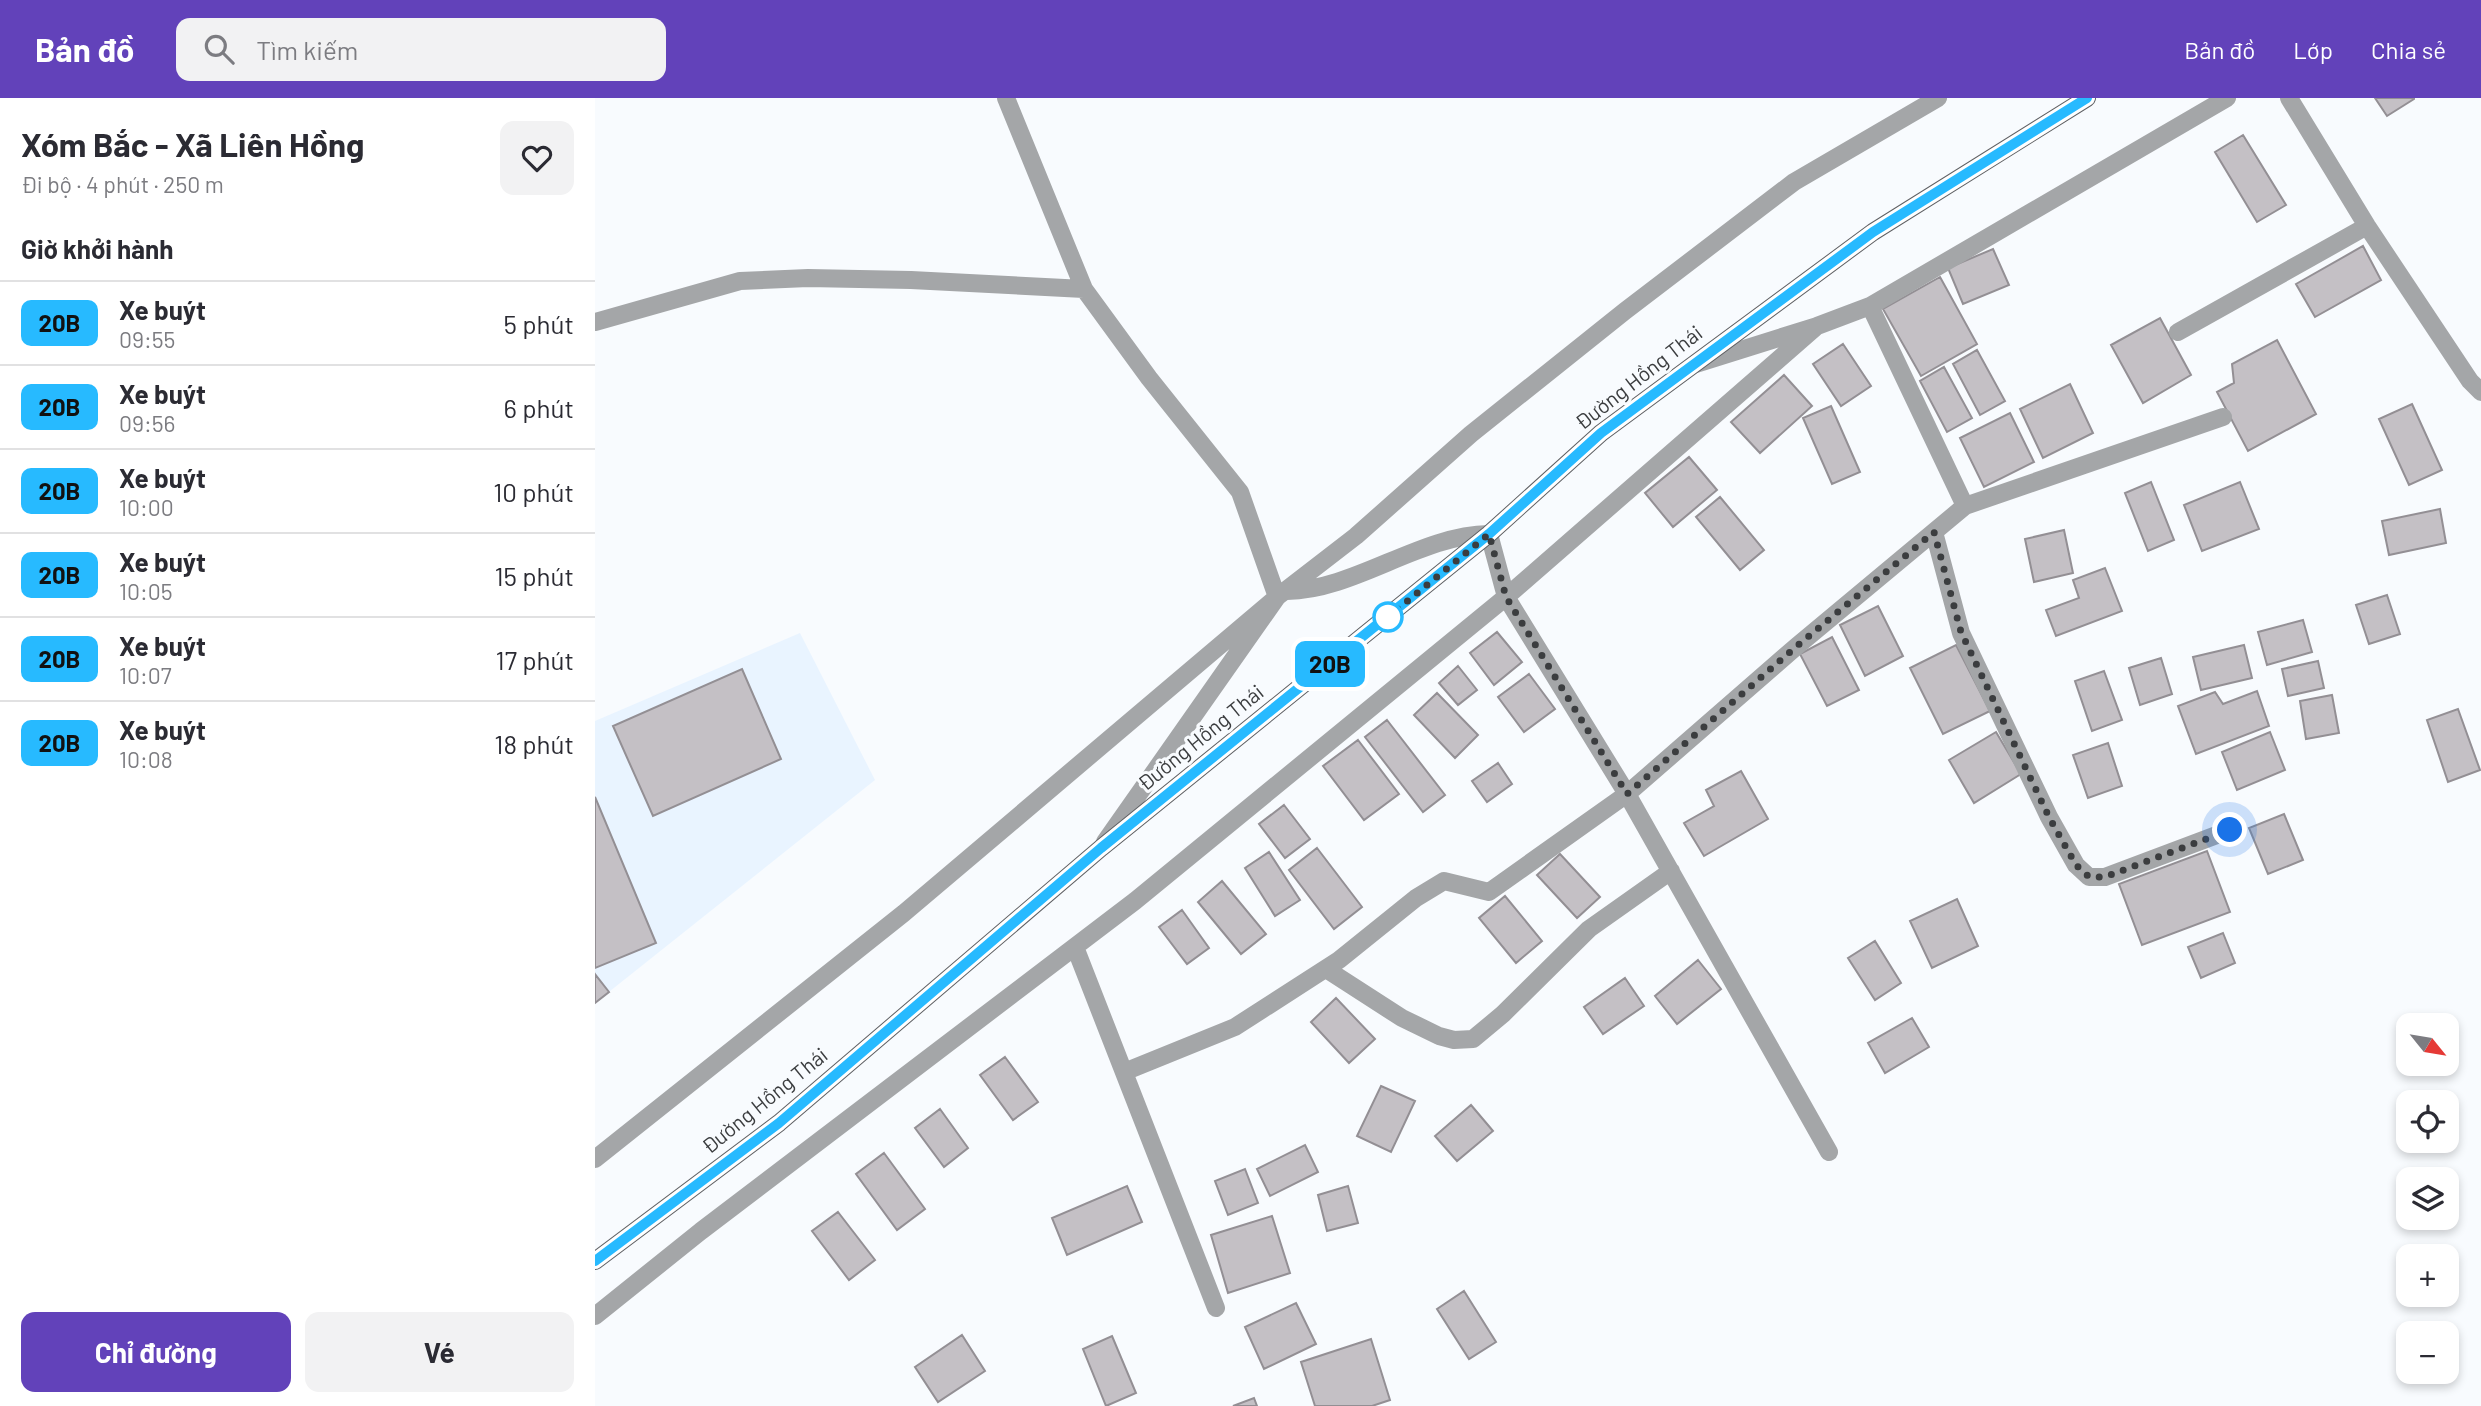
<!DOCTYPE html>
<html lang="vi">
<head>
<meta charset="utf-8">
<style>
	body { margin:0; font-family:Barlow,sans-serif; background:#f2f2f3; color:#2b2b33; height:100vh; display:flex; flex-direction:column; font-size:26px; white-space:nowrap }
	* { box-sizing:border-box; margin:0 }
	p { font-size:23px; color:#7c7c81 }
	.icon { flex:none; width:38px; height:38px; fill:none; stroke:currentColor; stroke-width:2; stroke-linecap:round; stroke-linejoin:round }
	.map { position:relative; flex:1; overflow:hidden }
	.panel { display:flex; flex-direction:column; background:#fff; width:595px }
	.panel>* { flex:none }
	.badge { padding:0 14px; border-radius:10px; font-size:24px; line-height:46px }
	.needle { width:46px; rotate:120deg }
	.tools { position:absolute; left:1801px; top:915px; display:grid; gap:14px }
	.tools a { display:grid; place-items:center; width:63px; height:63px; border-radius:14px; background:#fff; box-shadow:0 4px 10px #0003; font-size:35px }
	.you { position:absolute; width:35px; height:35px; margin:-18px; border:5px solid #fff; border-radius:50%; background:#1a73e8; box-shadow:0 0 0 10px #1a73e833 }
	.map>.badge { position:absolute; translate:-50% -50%; box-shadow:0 0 0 4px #fff }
	h2 { padding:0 21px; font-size:26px; line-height:63px }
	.round { display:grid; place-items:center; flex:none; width:74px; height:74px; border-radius:14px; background:#f2f2f3 }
	.summary { display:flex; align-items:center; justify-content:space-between; height:119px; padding:0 21px }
	h1 { font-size:33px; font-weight:700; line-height:52px }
	.action { display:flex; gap:14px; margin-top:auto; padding:14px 21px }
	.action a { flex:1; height:80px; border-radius:14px; background:#6242ba; color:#fff; font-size:28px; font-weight:700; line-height:80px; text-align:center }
	.action a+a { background:#f2f2f3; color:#2b2b33 }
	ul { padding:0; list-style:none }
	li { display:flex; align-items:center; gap:21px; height:84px; padding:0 21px; border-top:2px solid #e1e1e2 }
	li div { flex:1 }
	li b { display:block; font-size:26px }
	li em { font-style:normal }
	li .badge { min-width:77px; font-weight:700; text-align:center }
	header { display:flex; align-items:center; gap:42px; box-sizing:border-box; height:98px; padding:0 35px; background:#6242ba; color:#fff }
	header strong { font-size:33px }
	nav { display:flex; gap:38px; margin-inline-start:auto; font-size:24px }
	.search { width:490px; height:63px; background:#f2f2f3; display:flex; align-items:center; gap:18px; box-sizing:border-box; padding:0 24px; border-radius:14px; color:#7c7c81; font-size:26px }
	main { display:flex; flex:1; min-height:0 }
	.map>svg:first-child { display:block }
	.built { fill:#e9f4ff }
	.building { fill:#c4c0c5; stroke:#938f94; stroke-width:2 }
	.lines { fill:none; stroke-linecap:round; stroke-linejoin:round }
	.minor { stroke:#a4a6a8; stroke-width:18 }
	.primary { stroke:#5e6064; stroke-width:18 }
	.line-casing { stroke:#fff; stroke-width:16 }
	.line { stroke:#27baff; stroke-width:10 }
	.walk { stroke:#3b3d3f; stroke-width:7; stroke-dasharray:0 12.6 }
	.stop-dot { fill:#fff; stroke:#27baff; stroke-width:3.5 }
	.labels { text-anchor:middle; stroke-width:6; stroke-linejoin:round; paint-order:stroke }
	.street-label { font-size:21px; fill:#3b3d3f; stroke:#f8fbfe }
</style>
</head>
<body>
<header>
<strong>Bản đồ</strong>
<div class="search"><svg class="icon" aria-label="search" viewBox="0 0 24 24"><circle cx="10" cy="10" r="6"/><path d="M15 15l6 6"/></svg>Tìm kiếm</div>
<nav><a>Bản đồ</a><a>Lớp</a><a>Chia sẻ</a></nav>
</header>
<main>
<section class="panel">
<div class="summary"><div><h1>Xóm Bắc - Xã Liên Hồng</h1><p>Đi bộ · 4 phút · 250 m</p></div><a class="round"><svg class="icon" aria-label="heart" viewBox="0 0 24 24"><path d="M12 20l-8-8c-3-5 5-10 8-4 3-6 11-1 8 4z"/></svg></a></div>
<h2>Giờ khởi hành</h2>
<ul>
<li><span class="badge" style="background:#27baff;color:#111">20B</span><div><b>Xe buýt</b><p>09:55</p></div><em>5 phút</em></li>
<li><span class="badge" style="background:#27baff;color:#111">20B</span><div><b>Xe buýt</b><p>09:56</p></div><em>6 phút</em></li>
<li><span class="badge" style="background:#27baff;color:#111">20B</span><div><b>Xe buýt</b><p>10:00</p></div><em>10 phút</em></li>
<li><span class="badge" style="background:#27baff;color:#111">20B</span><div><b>Xe buýt</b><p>10:05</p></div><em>15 phút</em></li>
<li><span class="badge" style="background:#27baff;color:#111">20B</span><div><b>Xe buýt</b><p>10:07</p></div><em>17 phút</em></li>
<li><span class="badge" style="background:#27baff;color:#111">20B</span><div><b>Xe buýt</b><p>10:08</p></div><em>18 phút</em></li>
</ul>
<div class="action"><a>Chỉ đường</a><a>Vé</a></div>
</section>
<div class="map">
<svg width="1886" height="1308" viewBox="0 0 1886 1308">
	<rect width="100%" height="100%" fill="#f8fbfe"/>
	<path class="built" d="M205,535l75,147 -280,223v-282z"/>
	<path class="building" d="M1780,0h39v1l-27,17z
		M1648,37l43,70 -29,17 -42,-70z
		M1768,148l18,34 -66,37 -19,-33z
		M1398,151l16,36 -46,19 -15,-36z
		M1345,179l37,67 -56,32 -38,-67z
		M1565,220l31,57 -48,28 -32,-58z
		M1682,242l39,74 -68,37 -31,-59 17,-9 -2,-19z
		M1248,246l28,42 -30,20 -28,-42z
		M1382,252l28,51 -25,14 -27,-51z
		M1349,269l28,51 -25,14 -27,-51z
		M1189,277l28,31 -52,47 -29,-31z
		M1475,286l23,49 -50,25 -23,-49z
		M1817,306l30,66 -33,15 -30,-66z
		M1236,308l29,66 -28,12 -29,-66z
		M1415,315l24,49 -50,25 -24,-49z
		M1094,359l28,33 -44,37 -28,-34z
		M1556,384l23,58 -26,11 -23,-58z
		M1645,384l19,47 -57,22 -18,-46z
		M1125,399l44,53 -24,20 -44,-53z
		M1845,411l6,34 -57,12 -7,-34z
		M1469,432l9,43 -39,9 -9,-43z
		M1510,470l17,43 -66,25 -10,-26 33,-12 -6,-18z
		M1792,497l13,39 -31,10 -13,-39z
		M1283,508l25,50 -38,20 -25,-51z
		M1708,522l9,32 -45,13 -9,-33z
		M902,534l25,30 -28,23 -24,-32z
		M1237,539l27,53 -32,16 -27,-52z
		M1361,547l34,66 -47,23 -33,-66z
		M1649,547l8,33 -51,12 -8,-33z
		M1566,560l11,36 -32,11 -11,-37z
		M1723,563l6,27 -36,8 -6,-27z
		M863,568l19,24 -19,15 -19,-22z
		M147,571l39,90 -128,57 -40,-90z
		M1509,573l18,49 -30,11 -17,-50z
		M934,576l26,35 -31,23 -26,-35z
		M1662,593l12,35 -73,28 -18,-48 37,-14 8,12z
		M842,595l41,42 -23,23 -41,-43z
		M1737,597l7,38 -33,6 -6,-38z
		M1863,611l22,61 -32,12 -21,-62z
		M792,622l58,75 -22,17 -58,-75z
		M1401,634l25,42 -47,29 -25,-43z
		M1675,634l15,38 -48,20 -15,-38z
		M763,642l41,54 -35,26 -41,-54z
		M1513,645l14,43 -34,12 -15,-43z
		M903,665l14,21 -25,18 -15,-21z
		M1146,673l27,48 -64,37 -20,-33 30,-17 -8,-16z
		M0,699l61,146 -61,25z
		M689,707l26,34 -25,19 -26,-34z
		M1689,716l19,46 -35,14 -19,-46z
		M722,750l45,59 -28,22 -45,-59z
		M1612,753l23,61 -88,33 -23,-61z
		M674,754l31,48 -25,16 -30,-48z
		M965,756l40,43 -23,21 -40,-43z
		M627,783l44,53 -25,20 -43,-52z
		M910,798l37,45 -26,22 -37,-45z
		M1362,801l21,47 -46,22 -22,-47z
		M587,812l27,38 -22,16 -28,-37z
		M1628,835l12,30 -34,15 -13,-31z
		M1280,843l26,42 -26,17 -27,-42z
		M1103,862l23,29 -44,35 -22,-28z
		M0,876l14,18 -14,11z
		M1030,880l19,28 -41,28 -19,-27z
		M741,900l39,41 -26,24 -38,-41z
		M1317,920l17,29 -44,26 -17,-30z
		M410,959l33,45 -25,18 -33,-45z
		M786,988l34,15 -24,51 -34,-16z
		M876,1007l22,26 -36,30 -22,-25z
		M345,1011l28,39 -24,19 -29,-39z
		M710,1047l13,27 -48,24 -13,-27z
		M289,1055l41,56 -28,21 -41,-56z
		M650,1071l13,34 -30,12 -13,-34z
		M532,1088l15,36 -75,33 -15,-37z
		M753,1088l10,37 -31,8 -9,-36z
		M243,1114l37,48 -26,20 -37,-49z
		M677,1118l18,57 -62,20 -17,-58z
		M869,1193l32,51 -27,17 -32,-50z
		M701,1205l20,41 -52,25 -19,-42z
		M367,1237l23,36 -47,31 -23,-35z
		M517,1238l24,57 -30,13 -23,-57z
		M776,1241l19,61 -18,6h-57l-14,-44z
		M659,1300l3,8h-24z"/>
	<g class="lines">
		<path class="minor" d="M411,0l78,191
			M1694,0l78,128 103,155 11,11
			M1275,208l357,-208
			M0,224l145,-41 68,-3 103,2 173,9 65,89 91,114 37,105 -373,316 -309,246
			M1583,234l189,-106
			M1101,266l121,-38 53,-20 95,200
			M1339,434l27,101 88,184 27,48 13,12h16l125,-47
			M692,493c68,-1 133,-56 202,-57l17,63 121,197 202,358
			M510,744l172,-245 79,-61 115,-102 154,-123 169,-129 144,-84
			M480,849l141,361
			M731,871l76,49 37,18 15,4 19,-1 30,-25 86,-85 82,-58
			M529,974l111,-45 104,-67 77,-62 28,-17 45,11 138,-98 170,-148 168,-140 258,-89
			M0,1218l106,-85 434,-330 371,-304 311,-271"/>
		<path class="primary" d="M0,1163l184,-138 322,-275 388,-314 112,-101 272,-201 214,-134"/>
	</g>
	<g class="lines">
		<g class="line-casing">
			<path id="line" d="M0,1163l184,-138 322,-275 388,-314 112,-101 272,-201 214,-134"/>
		</g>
		<use href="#line" class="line"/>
		<path class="walk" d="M793,519l101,-83 17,63 121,197 170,-148 137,-114 27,100 88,185 27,48 13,12h16l125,-47"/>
	</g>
	<circle class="stop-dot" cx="793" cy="519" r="14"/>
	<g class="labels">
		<g class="street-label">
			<text transform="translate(1044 280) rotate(-38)" y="7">Đường Hồng Thái</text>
			<text transform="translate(606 640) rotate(-39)" y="7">Đường Hồng Thái</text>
			<text transform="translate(170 1003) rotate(-39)" y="7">Đường Hồng Thái</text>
		</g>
	</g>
</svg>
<div class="tools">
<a><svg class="needle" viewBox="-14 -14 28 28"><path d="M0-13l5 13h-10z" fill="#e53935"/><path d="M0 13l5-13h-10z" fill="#7c7c81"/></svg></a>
<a><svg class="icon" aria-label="locate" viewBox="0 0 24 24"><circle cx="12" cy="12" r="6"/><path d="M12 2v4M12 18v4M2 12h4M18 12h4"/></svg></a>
<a><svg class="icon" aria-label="layers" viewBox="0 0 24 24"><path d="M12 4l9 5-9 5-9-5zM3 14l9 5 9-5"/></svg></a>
<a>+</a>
<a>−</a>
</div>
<div class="you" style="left:1635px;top:732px"></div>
<b class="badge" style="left:735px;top:566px;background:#27baff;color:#111">20B</b>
</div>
</main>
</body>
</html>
